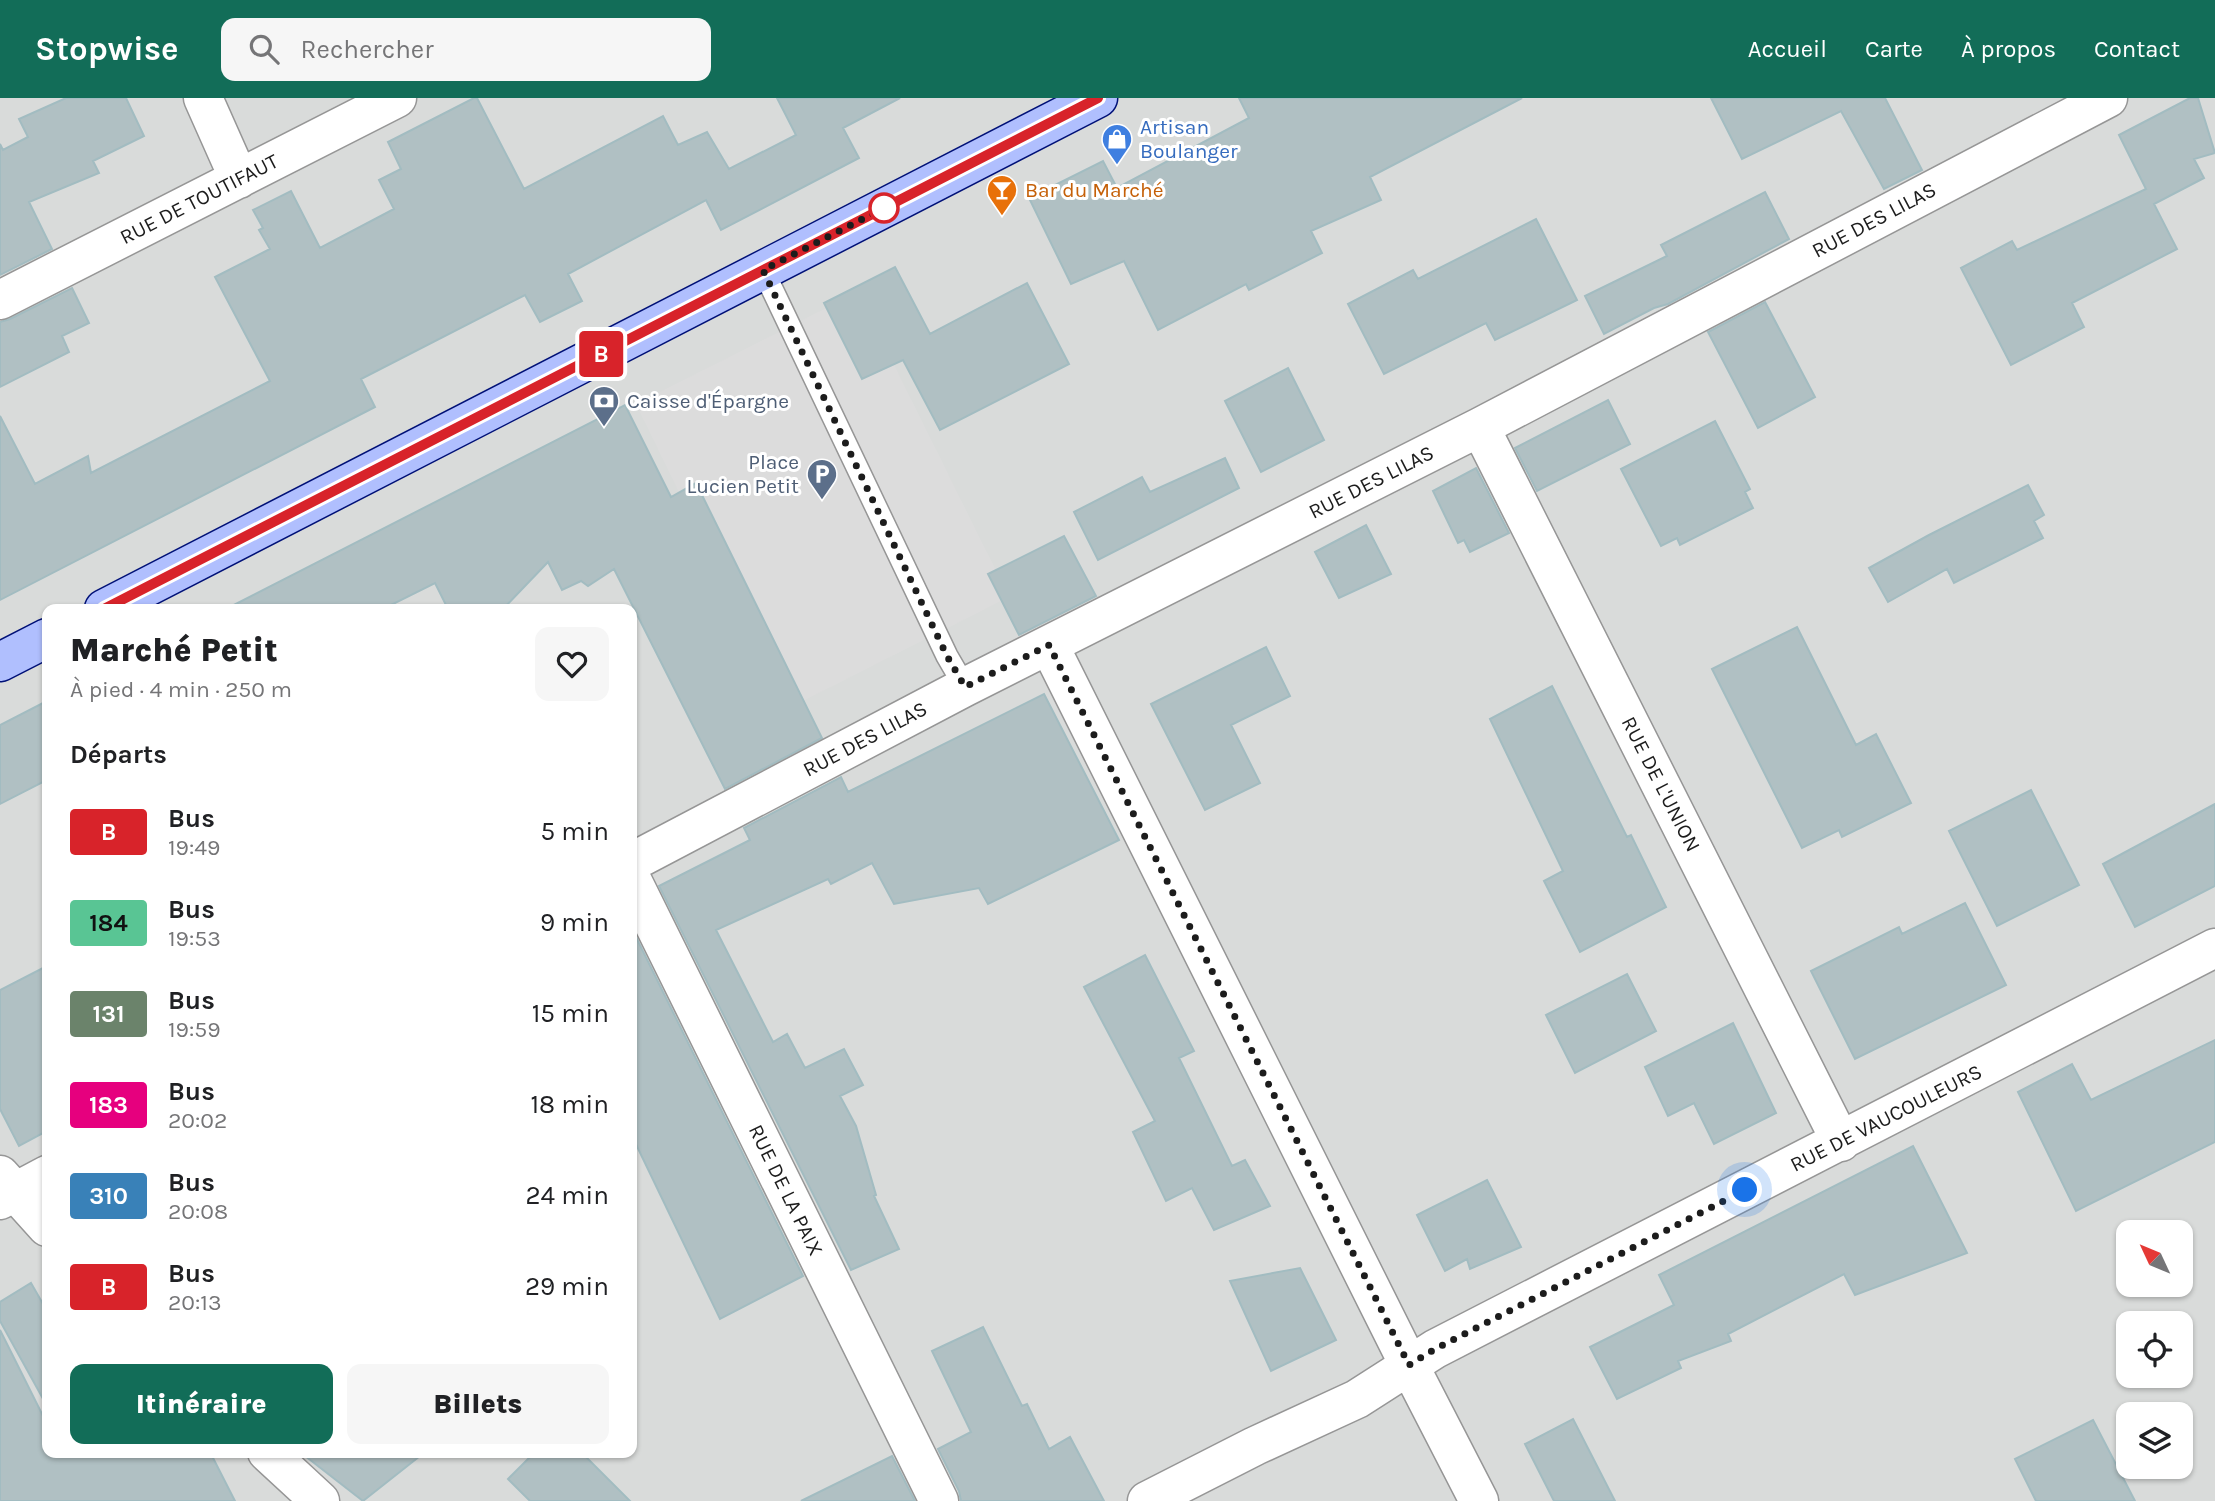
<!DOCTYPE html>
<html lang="fr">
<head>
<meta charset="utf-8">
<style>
	body { margin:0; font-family:Karla,sans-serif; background:#f6f6f6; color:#202124; height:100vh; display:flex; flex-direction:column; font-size:26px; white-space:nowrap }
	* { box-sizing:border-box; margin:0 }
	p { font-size:23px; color:#757577 }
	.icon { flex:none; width:38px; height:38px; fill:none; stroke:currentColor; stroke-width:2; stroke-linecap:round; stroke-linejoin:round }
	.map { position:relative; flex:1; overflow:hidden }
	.sheet { position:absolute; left:42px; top:506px; width:595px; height:854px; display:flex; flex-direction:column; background:#fff; border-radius:14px; box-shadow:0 2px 5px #0004 }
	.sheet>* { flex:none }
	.badge { padding:0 14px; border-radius:5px; font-size:24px; line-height:46px }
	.needle { width:46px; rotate:314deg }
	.buttons { position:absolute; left:2116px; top:1122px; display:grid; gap:14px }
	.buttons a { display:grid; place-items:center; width:77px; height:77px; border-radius:14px; background:#fff; box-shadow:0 2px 5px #0004; font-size:35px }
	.you { position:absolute; width:35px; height:35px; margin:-18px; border:5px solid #fff; border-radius:50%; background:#1a73e8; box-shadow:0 0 0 10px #1a73e833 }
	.map>.badge { position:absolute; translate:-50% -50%; box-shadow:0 0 0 4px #fff }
	h2 { padding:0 28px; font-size:26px; line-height:63px }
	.round { display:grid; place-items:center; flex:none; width:74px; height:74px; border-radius:14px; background:#f6f6f6 }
	.head { display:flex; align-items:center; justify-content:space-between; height:119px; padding:0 28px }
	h1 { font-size:33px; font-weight:800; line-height:52px }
	.cta { display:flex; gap:14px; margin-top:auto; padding:14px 28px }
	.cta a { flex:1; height:80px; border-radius:14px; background:#126d58; color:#fff; font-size:28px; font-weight:800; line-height:80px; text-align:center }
	.cta a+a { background:#f6f6f6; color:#202124 }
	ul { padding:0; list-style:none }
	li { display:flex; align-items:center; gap:21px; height:91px; padding:0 28px }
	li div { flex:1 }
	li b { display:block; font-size:26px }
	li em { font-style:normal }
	li .badge { min-width:77px; font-weight:700; text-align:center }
	header { display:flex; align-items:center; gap:42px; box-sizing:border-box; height:98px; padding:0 35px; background:#126d58; color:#fff }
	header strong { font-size:33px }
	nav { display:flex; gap:38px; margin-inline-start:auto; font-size:24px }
	.search { width:490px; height:63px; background:#f6f6f6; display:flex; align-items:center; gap:18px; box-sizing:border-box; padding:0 24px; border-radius:14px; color:#757577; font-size:26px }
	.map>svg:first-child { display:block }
	.residential { fill:#d9dbda; fill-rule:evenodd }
	.parking { fill:#dcdcdc }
	.building { fill:#b0c0c3; stroke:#a2bcc1; stroke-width:2 }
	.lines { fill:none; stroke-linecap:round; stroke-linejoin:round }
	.service-casing { stroke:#969696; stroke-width:24 }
	.minor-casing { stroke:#969696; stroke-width:41 }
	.secondary-casing { stroke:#017; stroke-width:41 }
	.service { stroke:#fff; stroke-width:21 }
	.minor { stroke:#fff; stroke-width:38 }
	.secondary { stroke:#b0bffe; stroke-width:38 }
	.line-casing { stroke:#fff; stroke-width:16 }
	.line { stroke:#d8232a; stroke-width:10 }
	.walk { stroke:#1c1c1c; stroke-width:7; stroke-dasharray:0 12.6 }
	.stop-dot { fill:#fff; stroke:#d8232a; stroke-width:3.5 }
	.labels { text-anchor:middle; stroke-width:6; stroke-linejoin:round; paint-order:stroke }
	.shop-label { font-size:21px; fill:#366cbe; stroke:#fff; text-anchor:start }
	.food-label { font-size:21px; fill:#c56008; stroke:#fff; text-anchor:start }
	.street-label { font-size:21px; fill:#1c1c1c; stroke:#fff }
	.service-label { font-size:21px; fill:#4e5e75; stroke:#fff; text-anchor:start }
</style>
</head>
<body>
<header>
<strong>Stopwise</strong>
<div class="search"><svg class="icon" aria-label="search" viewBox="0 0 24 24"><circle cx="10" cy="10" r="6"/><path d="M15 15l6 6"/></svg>Rechercher</div>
<nav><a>Accueil</a><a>Carte</a><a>À propos</a><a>Contact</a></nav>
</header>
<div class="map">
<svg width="2215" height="1403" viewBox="0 0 2215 1403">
	<rect width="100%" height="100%" fill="#e1e9ef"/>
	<path class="residential" d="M0,0h2215v1403h-2215zM47,511h585v843h-585zM2128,1134h52v52h-52zM2128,1225h52v53h-52zM2128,1316h52v52h-52z"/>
	<path class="parking" d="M858,194l151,305 -224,113 -149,-306z"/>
	<path class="building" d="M66,0h60l18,38 -51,25 6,12 -70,29 23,47 -52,26v-131l3,6 25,-13 -9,-18z
		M474,0h3l47,91 139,-73 15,29 29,-13 22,37 67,-34 -19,-37h123l-57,30 16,30 -138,72 -15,-30 -138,74 14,27 -42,21 -15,-27 -164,84 14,28 -375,193v-184l35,68 53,-28 3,17 179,-92 -55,-104 55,-28 -11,-19 4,-2 -10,-18 38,-19 29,57 74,-39 -15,-29 22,-11 -13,-27z
		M1239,0h283l-152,79 11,23 -70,31 11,22 -73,37 -3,-6 -88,46 -34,-69 -53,23 -42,-86 74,-37 14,27 132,-70z
		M1711,0h174l37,72 -38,19 -43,-78 -99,48z
		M2190,0h8l17,55 -21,6 10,19 -50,26 23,45 -105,54 12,24 -73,38 -50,-97 51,-27 5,9 129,-61 -27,-54z
		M1765,94l24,47 -121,65 -14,4 -50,26 -19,-38 82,-40 -6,-11z
		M1536,121l41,81 -82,40 -9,-17 -102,51 -36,-70 65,-34 5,9z
		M895,169l35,67 97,-51 42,81 -129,66 -37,-70 -41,19 -38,-76z
		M72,190l17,35 -27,13 7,16 -69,35v-65l10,-3z
		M1765,204l50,95 -57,31 -50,-96z
		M1288,270l36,72 -63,32 -36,-71z
		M1608,302l22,44 -93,47 -22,-43z
		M625,307l46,92 25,-14 126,255 -97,51 -111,-220 -26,17 -7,-5 -19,9 -14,-28 -45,47h-55l-13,-26 -52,26h-157z
		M1715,323l35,68 -5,3 8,16 -73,37 -3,-7 -16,8 -40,-77z
		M1225,360l14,30 -141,72 -24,-48 68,-35 8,15z
		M1476,370l33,65 -39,19 -6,-12 -6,3 -25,-52z
		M2028,387l16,30 -10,6 9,17 -89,45 -7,-14 -59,33 -19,-34 60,-33z
		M1366,427l25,49 -52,24 -24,-46z
		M1064,438l32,60 -77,39 -31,-61z
		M1797,529l59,118 20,-11 35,69 -69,34 -3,-7 -37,18 -90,-179z
		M1266,549l24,49 -59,29 29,58 -55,27 -54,-106z
		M1552,588l75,151 4,-2 35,72 -86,45 -36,-71 19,-10 -73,-152z
		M1044,596l75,146 -131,64 -9,-16 -85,16 -22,-41 -41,21 -3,-5 -112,51 57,112 14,-8 18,34 39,-19 19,36 -23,11 16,30 20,69 -2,1 25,53 -48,21 -192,-384 91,-46 -6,-12 97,-51 7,15z
		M47,603v79l-47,24v-79z
		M2031,692l48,95 -82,41 -48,-95z
		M2215,706v82l-80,41 -32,-63z
		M1965,805l41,82 -151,74 -44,-88 88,-44 3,7z
		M632,831l171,347 -83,43 -88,-183z
		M1145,857l49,96 -15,7 53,108 13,-6 25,46 -56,24 -22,-42 -26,13 -33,-69 22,-11 -71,-134z
		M47,868v165l-28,15 -19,-37v-119z
		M1627,876l29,57 -81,42 -29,-58z
		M1733,925l43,90 -62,31 -20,-41 -26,13 -23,-49z
		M2215,942v102l-139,69 -58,-119 54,-28 19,36z
		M1913,1048l54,107 -112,42 -11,-21 -116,60 3,7 -53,20 3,7 -64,31 -27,-52 84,-42 -15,-30z
		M1487,1082l34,67 -51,22 -3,-10 -22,12 -28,-56z
		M1300,1170l36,72 -65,31 -41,-90z
		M31,1185l16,28v95l-47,-85v-19z
		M983,1229l39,79 5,-2 22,45 21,-12 34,64h-143l-2,-10 -21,-42 33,-17 -39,-81z
		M0,1232l47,94v28h163l25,49h-235z
		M1573,1321l42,82h-61l-29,-57z
		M2093,1322l42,81h-99l-21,-42z
		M300,1354h125l-62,49z
		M535,1354h46l49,49h-100l-22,-22z
		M892,1358l23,45h-114z"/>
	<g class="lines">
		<g class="service-casing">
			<path id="service" d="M763,172l184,386 18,31"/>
		</g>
		<g class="minor-casing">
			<path id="minor" d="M203,0l36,81
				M0,202l397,-202
				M1480,329l361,715
				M1049,547l360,720 70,136
				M632,764l333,-175 515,-260 628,-329
				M632,782l307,621
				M0,1077l47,52
				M0,1102l47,-25
				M267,1354l53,49
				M1147,1403l108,-55 102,-47 78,-50 780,-401"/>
		</g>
		<g class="secondary-casing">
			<path id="secondary" d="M104,511l994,-511
				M0,564l47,-24"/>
		</g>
		<use href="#service" class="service"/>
		<use href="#minor" class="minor"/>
		<use href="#secondary" class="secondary"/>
	</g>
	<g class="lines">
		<g class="line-casing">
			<path id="line" d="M104,511l994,-511"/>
		</g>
		<use href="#line" class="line"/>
		<path class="walk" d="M884,110l-121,62 184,386 18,31 84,-42 360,720 26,-16 310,-159"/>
	</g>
	<defs>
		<g id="shop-pin" transform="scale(1.575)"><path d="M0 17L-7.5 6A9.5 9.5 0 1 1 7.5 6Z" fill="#3f7fe0" stroke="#fff"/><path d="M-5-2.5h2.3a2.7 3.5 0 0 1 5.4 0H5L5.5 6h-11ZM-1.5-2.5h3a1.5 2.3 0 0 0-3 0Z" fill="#fff"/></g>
		<g id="bar-pin" transform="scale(1.575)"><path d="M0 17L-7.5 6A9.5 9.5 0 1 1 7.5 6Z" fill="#e8710a" stroke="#fff"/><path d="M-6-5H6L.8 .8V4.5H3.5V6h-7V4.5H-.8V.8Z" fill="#fff"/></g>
		<g id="bank-pin" transform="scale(1.575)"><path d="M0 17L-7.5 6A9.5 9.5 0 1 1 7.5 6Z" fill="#5c6f8a" stroke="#fff"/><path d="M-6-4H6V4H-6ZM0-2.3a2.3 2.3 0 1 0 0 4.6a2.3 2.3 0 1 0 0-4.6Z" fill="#fff"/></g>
		<g id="parking-pin" transform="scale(1.575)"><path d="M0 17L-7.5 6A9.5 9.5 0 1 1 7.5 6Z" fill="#5c6f8a" stroke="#fff"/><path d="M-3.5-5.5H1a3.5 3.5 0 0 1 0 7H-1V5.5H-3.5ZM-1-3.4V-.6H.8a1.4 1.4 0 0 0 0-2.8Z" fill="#fff"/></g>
	</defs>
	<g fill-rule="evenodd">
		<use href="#shop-pin" x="1117" y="41"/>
		<use href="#bar-pin" x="1002" y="92"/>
		<use href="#bank-pin" x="604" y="303"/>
		<use href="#parking-pin" x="822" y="376"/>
	</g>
	<circle class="stop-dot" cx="884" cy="110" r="14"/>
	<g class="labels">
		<g class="shop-label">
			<text x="1140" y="36">Artisan<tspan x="1140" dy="24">Boulanger</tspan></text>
		</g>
		<g class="food-label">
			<text x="1025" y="99">Bar du Marché</text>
		</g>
		<g class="street-label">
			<text transform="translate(199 101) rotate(-27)" y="7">RUE DE TOUTIFAUT</text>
			<text transform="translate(1874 122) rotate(-28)" y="7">RUE DES LILAS</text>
			<text transform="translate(1371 384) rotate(-27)" y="7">RUE DES LILAS</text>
			<text transform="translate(865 641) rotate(-28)" y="7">RUE DES LILAS</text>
			<text transform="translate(1661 686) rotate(63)" y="7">RUE DE L'UNION</text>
			<text transform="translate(1886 1020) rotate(-27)" y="7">RUE DE VAUCOULEURS</text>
			<text transform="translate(786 1092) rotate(64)" y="7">RUE DE LA PAIX</text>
		</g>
		<g class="service-label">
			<text x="627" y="310">Caisse d'Épargne</text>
			<text x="799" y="371" text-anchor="end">Place<tspan x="799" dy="24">Lucien Petit</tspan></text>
		</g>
	</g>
</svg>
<div class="buttons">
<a><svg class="needle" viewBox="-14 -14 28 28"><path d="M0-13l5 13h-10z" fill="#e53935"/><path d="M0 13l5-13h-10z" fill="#757577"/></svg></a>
<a><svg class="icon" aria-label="locate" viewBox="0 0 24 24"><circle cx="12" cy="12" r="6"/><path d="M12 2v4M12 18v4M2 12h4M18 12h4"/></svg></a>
<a><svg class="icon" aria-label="layers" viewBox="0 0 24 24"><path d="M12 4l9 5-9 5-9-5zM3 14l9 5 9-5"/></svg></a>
</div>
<div class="you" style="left:1745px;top:1092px"></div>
<b class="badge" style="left:601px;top:256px;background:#d8232a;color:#fff">B</b>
<section class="sheet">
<div class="head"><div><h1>Marché Petit</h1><p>À pied · 4 min · 250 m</p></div><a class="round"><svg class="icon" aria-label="heart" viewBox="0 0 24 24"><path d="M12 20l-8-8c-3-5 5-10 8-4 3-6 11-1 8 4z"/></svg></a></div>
<h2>Départs</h2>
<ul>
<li><span class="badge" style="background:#d8232a;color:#fff">B</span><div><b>Bus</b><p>19:49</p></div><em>5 min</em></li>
<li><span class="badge" style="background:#59c594;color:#111">184</span><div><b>Bus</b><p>19:53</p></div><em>9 min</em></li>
<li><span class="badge" style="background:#6b836b;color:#fff">131</span><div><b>Bus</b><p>19:59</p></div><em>15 min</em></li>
<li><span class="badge" style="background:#e6007e;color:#fff">183</span><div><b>Bus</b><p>20:02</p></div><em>18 min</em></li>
<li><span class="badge" style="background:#3981b8;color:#fff">310</span><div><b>Bus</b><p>20:08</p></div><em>24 min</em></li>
<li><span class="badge" style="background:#d8232a;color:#fff">B</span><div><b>Bus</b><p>20:13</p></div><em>29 min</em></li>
</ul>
<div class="cta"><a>Itinéraire</a><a>Billets</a></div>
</section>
</div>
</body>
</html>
